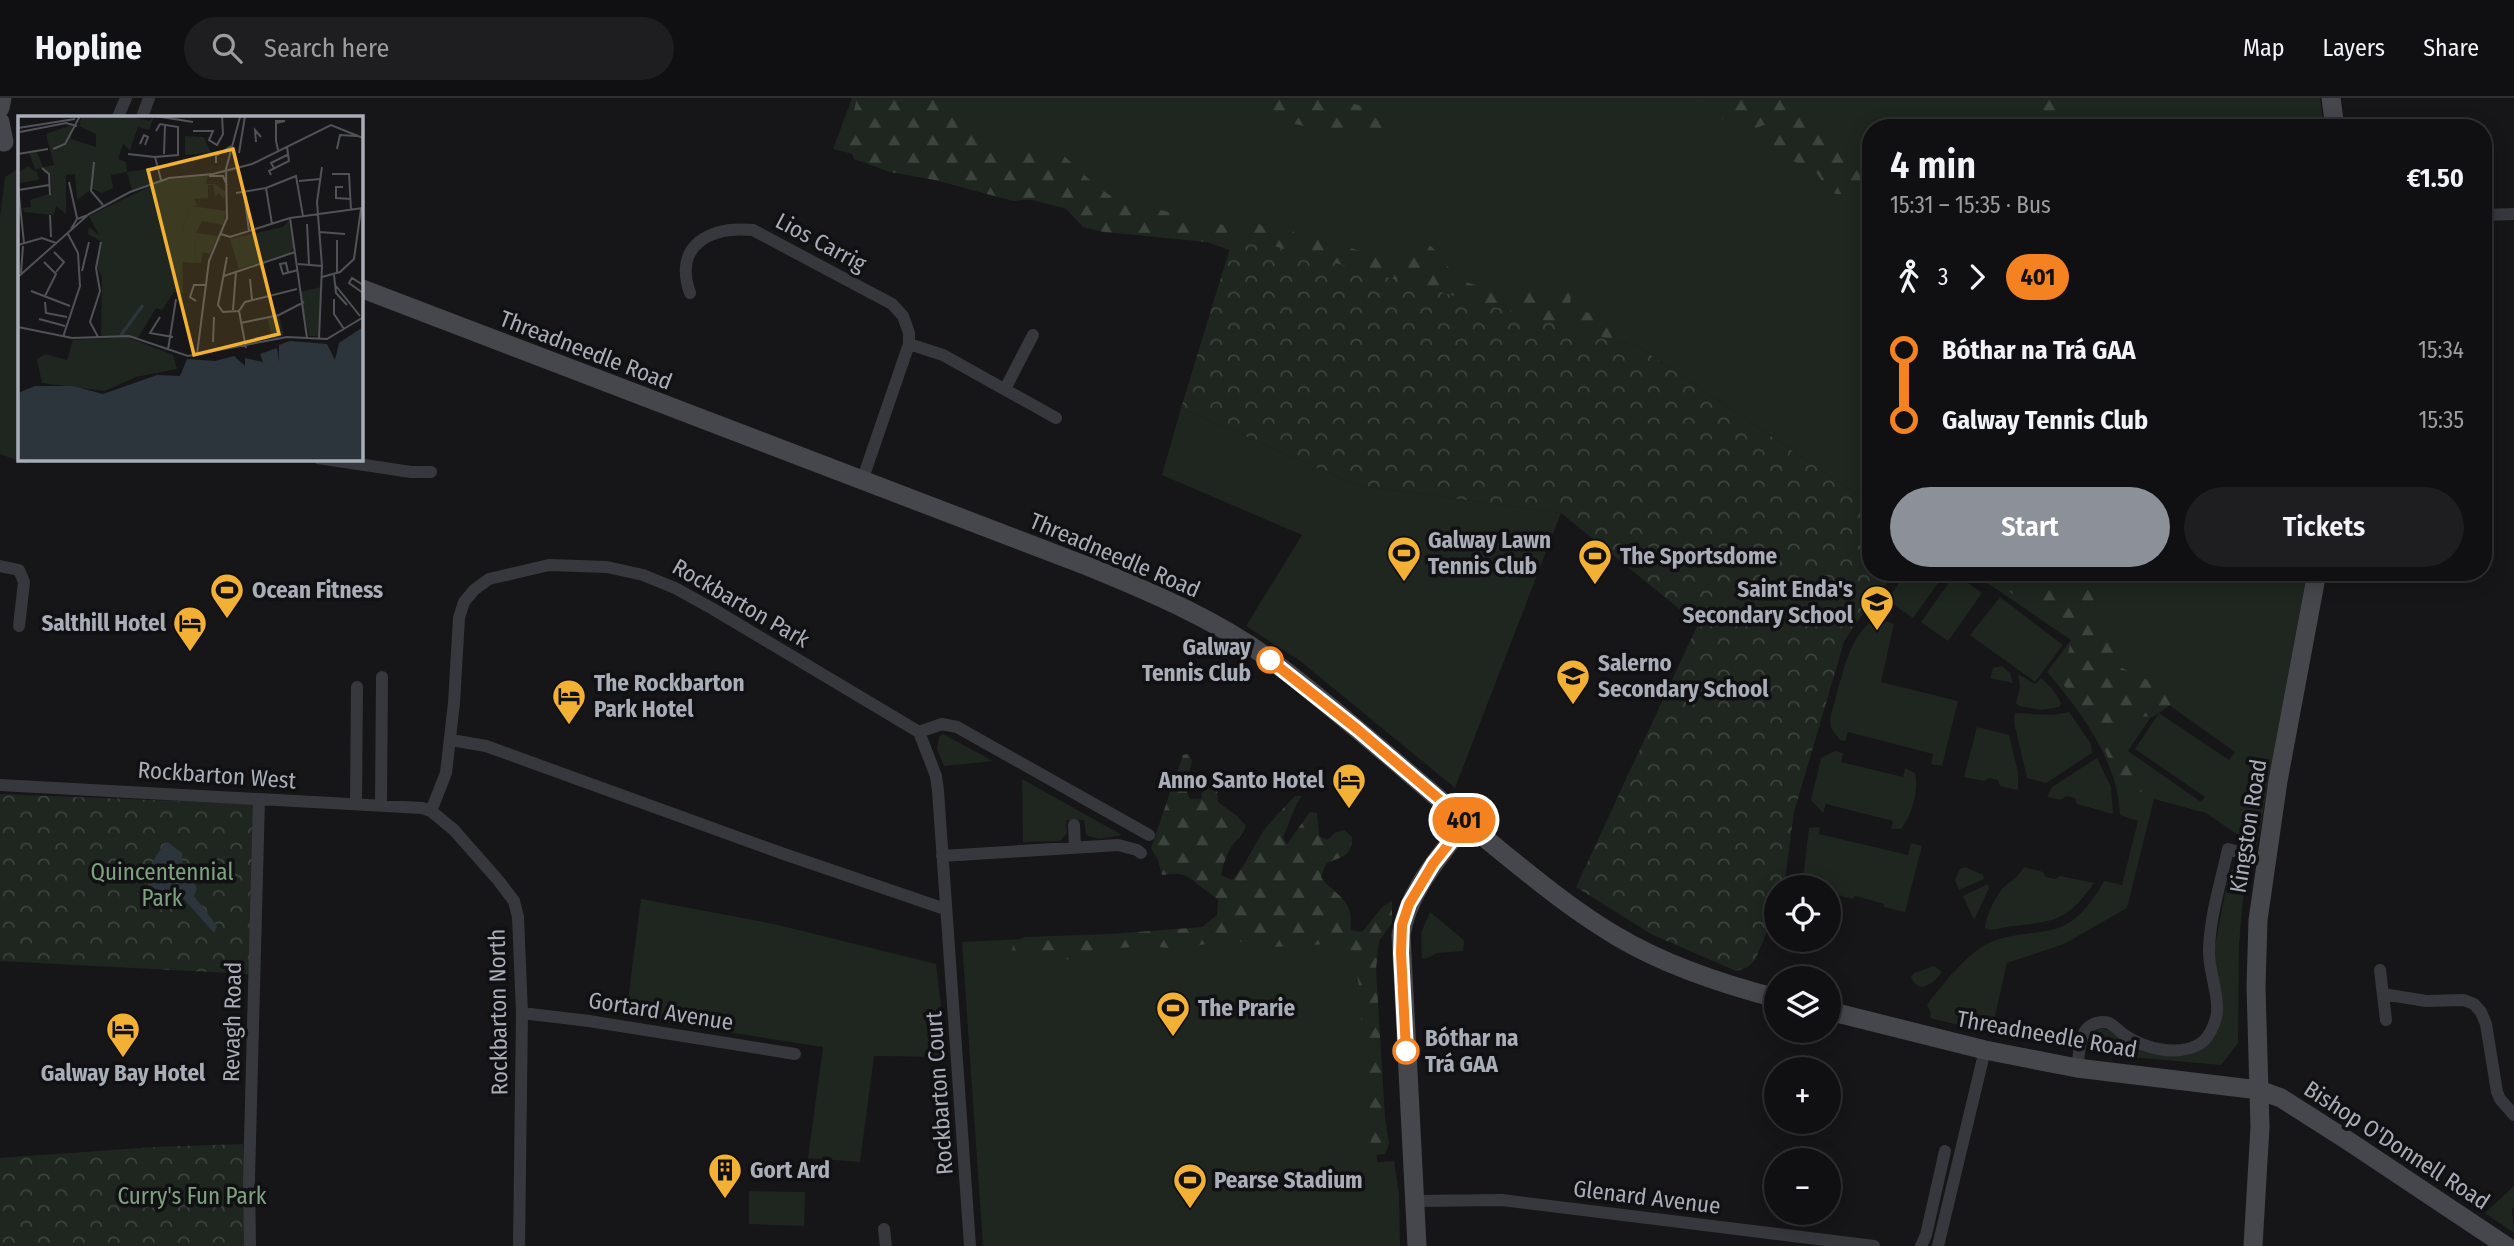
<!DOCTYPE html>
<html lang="en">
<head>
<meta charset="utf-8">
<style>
	body { margin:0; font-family:"Fira Sans Condensed",sans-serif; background:#1e1e20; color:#f1f3f6; height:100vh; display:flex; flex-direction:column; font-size:26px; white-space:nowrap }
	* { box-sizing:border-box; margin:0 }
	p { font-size:23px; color:#9c9d9f }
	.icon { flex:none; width:38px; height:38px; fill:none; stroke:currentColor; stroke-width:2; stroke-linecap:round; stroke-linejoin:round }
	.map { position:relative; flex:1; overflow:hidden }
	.side { position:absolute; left:1862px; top:21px; width:630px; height:462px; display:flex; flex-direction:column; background:#101012; border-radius:28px; box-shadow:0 4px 18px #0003,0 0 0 2px #303032 }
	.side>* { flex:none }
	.badge { padding:0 14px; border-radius:23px; font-size:24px; line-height:46px }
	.tools { position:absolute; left:1764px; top:777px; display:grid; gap:14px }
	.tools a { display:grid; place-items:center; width:77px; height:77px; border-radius:50%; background:#101012; box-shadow:0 4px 18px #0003,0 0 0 2px #303032; font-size:35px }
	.map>.badge { position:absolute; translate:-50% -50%; box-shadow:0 0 0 4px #fff }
	.legs { display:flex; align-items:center; gap:10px; height:77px; padding:0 28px; font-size:23px }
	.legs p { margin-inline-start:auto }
	.overview { display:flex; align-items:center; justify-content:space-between; height:119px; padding:0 28px }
	h1 { font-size:38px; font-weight:600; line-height:52px }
	.primary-button { display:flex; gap:14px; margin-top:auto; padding:14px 28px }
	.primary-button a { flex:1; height:80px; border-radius:42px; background:#8c9099; color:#fff; font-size:28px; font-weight:600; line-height:80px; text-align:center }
	.primary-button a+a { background:#1e1e20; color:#f1f3f6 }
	ul { padding:0 28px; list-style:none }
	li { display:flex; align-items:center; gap:24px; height:70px; font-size:26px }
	li i { display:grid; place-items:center; width:10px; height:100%; margin:0 9px; background:currentColor }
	li i::after { content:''; width:18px; height:18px; margin:-9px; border:5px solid; border-radius:50%; background:#101012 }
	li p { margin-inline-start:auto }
	li:first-child i { background:linear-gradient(#0000 50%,currentColor 0) }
	li:last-child i { background:linear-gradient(currentColor 50%,#0000 0) }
	header { display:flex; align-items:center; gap:42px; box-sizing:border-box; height:98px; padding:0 35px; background:#101012; border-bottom:2px solid #303032 }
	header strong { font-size:33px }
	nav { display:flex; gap:38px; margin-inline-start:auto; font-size:24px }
	.search { width:490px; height:63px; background:#1e1e20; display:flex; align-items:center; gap:18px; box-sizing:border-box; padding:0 24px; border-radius:38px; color:#9c9d9f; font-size:26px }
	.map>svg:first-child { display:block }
	.green { fill:#1e261f; fill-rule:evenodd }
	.forest { fill:url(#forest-firs) }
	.park { fill:url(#park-crowns) }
	.water { fill:#2c353c }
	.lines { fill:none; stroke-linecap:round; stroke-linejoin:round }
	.street { stroke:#37383d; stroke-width:12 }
	.secondary { stroke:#45474d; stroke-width:19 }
	.line-1-casing { stroke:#fff; stroke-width:16 }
	.line-1 { stroke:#f58220; stroke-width:10 }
	.stop-1-dot { fill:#fff; stroke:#f58220; stroke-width:3.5 }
	.labels { text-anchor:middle; stroke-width:7; stroke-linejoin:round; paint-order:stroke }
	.street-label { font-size:23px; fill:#a8adb8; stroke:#111113 }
	.poi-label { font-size:23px; font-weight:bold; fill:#a8adb8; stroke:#111113; text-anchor:start }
	.stop-label { font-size:23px; font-weight:bold; fill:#a8adb8; stroke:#111113; text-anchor:end }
	.park-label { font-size:23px; fill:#7fa381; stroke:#111113 }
	.inset-river { fill:none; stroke:#2c353c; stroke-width:3.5 }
	.inset-road { fill:none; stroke:#505258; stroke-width:2 }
	.view { fill:#f2b134; fill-opacity:0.15; stroke:#f2b134; stroke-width:3.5 }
	.inset-edge { fill:none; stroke:#a8adb8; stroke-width:3.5 }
</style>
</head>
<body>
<header>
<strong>Hopline</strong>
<div class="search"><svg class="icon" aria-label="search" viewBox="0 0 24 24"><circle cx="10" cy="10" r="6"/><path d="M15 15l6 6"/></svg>Search here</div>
<nav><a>Map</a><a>Layers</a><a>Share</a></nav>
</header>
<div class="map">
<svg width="2514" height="1148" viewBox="0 0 2514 1148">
	<defs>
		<pattern id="forest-firs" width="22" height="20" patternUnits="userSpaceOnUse" patternTransform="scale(1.75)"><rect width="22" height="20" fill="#1e261f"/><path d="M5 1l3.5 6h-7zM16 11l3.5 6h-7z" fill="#3c433d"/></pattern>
		<pattern id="park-crowns" width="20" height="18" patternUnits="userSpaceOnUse" patternTransform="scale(1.75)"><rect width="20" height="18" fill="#1e261f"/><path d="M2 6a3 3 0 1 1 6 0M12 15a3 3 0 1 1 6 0" fill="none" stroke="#3c433d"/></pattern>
	</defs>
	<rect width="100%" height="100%" fill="#161618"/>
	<path class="green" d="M852,0h1468l4,30h-453v376l-232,-157 -405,-112 -159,-24 -242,-62z
		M19,70v290l8,1v5l-27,-10v-236l5,-41z
		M1181,310l176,77 204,28 -106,275 -156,-128 -53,-34 56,-91 -140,-60z
		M1907,474h39l-33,46 -26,-18z
		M1971,474h336l-50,273 -7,-2 -44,-30 -52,-14 -27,109 -63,36 -57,19 -16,70 -61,-15 1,-5 -4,-8c13,-18 41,-52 60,-61 22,-11 45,-9 68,-15 21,-5 39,-29 49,-48l18,4 16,-64 -18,-6c-1,-10 -2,-22 -5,-32 -12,-41 -41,-80 -68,-111l24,-32zM2162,602l73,52 -6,8 -70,-47 -24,36 70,48 -4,5 -73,-51z
		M1955,476l27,19 -34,48 -27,-19z
		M2000,499l63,48 -28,37 -65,-47z
		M1878,521l16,5 -13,58 77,19 -16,65 -11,-2 2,-10 -85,-22 -3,9 -5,-1 -9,-12 -1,-9c9,-28 18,-91 48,-100z
		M2002,568l8,7 3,10 -23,-5 3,-10z
		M2018,576l17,10 6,-6c8,7 16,16 20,25l-2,4 -17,3 -23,-4 -3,-3 4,-16z
		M2069,614l22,32 1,9 -46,30 -19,-5 -13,-56 1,-9 38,2z
		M1977,629l32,8 9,37v18l-18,-4 -2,-6 -9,-2 -5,3 -20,-4z
		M943,636l50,27 -49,5 -7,-17 2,-12z
		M1835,653l8,2 -2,9 62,15 2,-9 10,5c4,17 -3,42 -14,56h-10l2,-8 -67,-17 -3,9 -12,-13 10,-42z
		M2097,660l14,29 2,27 -36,-10 -2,-6 -9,-2 -5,4 -14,-3 5,-10z
		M1022,681l100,56 -23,4 -13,-4 -2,-15h-18l1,13 -7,8 -37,1z
		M1820,729l-1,7 89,21 3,-12 11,3 -17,66 -21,-5v-3l-29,-8 -2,3 -24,-6v-6h-27l7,-59z
		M2246,766l-7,80 -1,99 -17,22 -125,-11c-11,-9 -9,-21 4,-26l93,25c13,-7 22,-11 26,-26l-5,-77 15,-77 9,-8z
		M1965,769l18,8 1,4 -25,11 -4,-10 5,-11z
		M2024,769l19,5 3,5 9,2 5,-3 34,7c-27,38 -38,38 -81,43 -11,1 -18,6 -28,2 1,-11 10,-32 19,-41 8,-7 14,-10 20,-20z
		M1988,786l1,4 -15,32 -11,-24z
		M641,801l133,25 162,40 11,93 -73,-1 -14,106 -52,-4 15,-111 -197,-31z
		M1430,814l34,28 -1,11 -26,2 -12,6 -3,-1 -1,-25z
		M1317,827l54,8 6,229 17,-1 5,32 1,53h-417l-21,-304z
		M1934,868l8,6c-8,11 -23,24 -31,5l3,-4z
		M2514,1088v21l-2,2 2,24 -29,-20z
		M749,1093l56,1 -1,34 -55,-2z"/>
	<path class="forest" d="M857,0h97l29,39 24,21 29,-8 27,5 31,29 21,15 117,28 21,-7 11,7 25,-1 9,11 29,3 75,25 1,-23c35,-9 35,23 59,38 20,12 77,10 99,6l10,8 -1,16 27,4 15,6 9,34 -383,-101 -31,-11 -103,-10 -21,-5 -28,-30 -42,4 -78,-21 -45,-8 -36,-13 -7,-20z
		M1238,0l84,1 27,4 34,7 8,9 -12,22 -14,-10 -55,-4 -48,-9c-5,-12 -11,-19 -24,-20z
		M1701,0h89l17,29 48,26 10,30 6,2v40c-4,-14 -10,-23 -21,-31h-14l-8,-4 -12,-18 -31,-15 -13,-13 3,-11 -8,-9 -25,9 -23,-17z
		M2038,0h20l18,9 10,21h-55l-4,-9z
		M2228,12l13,11 1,7h-35l-1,-5 11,-11z
		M1982,474h110l7,30 -6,12 -1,9c19,11 21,19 22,41l46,22 12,18 -19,13 -28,-2 -6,12 1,12 22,52 -11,7 -8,-1c-13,-45 -37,-84 -66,-121l4,-13 7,-9 4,-18z
		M1188,656l4,7 -7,27 5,11h11l3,-18 12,-6 2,27 19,14 9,10c-4,10 -8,12 -14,20 -6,9 -9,20 -11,29l11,5c12,-12 18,-27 27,-42 9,-15 24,-29 36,-42h7l-6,9 -13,33 4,6 23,-32 7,1 2,23 8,4 8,-7 9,-3 8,7c0,21 -11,19 -26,27l-5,13c8,12 21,17 27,30 6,12 -1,22 8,33l26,-33 10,-6v22l-13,18 -3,28 9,149 4,26 -4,10 -10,1 -5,-9 2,-13 -5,-33 -8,-114 -6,-33 -14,-8 -10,-1 -56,3 -36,-6 -68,7 -20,-2 -32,2 -21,10 -18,1 -36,1 -31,-6 3,-13 11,-4 86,-3 91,-7 15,-12 1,-15c-5,-5 -9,-7 -14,-11 -17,-13 -19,-18 -42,-14l-4,-15 -7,-12 32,-93z"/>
	<path class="park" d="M1234,137l405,112 232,157v68h24c-17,24 -37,46 -51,70l-50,170 -10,75h-8v23l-21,50 -7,7 -12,4 -85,-37 -75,-47 122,-263 -137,-111 -204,-28 -176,-77z
		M0,696l254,10 -5,170 -249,-13z
		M243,1046l2,102h-245v-88l155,-11z"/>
	<path class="water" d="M167,744l15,11v9l15,26 -3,8 23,30 -3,7 -31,-35 -35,-12c-1,-19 7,-30 19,-44z"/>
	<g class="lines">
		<path class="street" d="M118,19l8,-19
			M142,19l7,-19
			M2483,117l31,-1
			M690,195c-17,-48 20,-67 63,-63l139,74 11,12 6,17v11l-47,137
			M909,246l34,11 113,63
			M1005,291l28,-54
			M318,360l93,14h20
			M0,468l19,4 5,12 -5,44
			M919,634l23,-8 15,3 192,108
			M451,642l35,6 295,107 164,56
			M0,687l422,23 9,3 23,19 44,50 16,21 4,16 4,96 -3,233
			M356,705l1,-116
			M381,706l1,-127
			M431,713l15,-38 8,-70 5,-85 5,-16 10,-12 15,-11 60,-14 58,2 36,8 32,13 38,21 206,123 17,44 2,15 32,455
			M1074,727l1,22
			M942,758l176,-11 19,5 4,3
			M2380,872l6,50
			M2383,896l43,7 38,-1 10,4 7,8 5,12 11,68 3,7 14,16
			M522,915l67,8 206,33
			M2077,970c2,-12 2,-27 8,-37 5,-7 15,-11 24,-8 6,3 11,9 17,13 20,13 50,20 72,9 11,-6 17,-20 19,-32 2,-21 -9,-42 -8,-64 1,-33 12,-68 19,-100l15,4
			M1414,1103l88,-1 372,46
			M884,1131l2,17
			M250,1148l-1,-68 10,-379
			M1921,1148l5,-11 19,-84
			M1938,1148l47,-196"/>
		<path class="secondary" d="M2331,0l4,30
			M0,10l2,-10
			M0,24l4,20
			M360,190l727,278c66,27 135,56 192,100 77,59 149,125 224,187 37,30 74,60 115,84 49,29 104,47 158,61
			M1829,913l156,39 92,18 182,22 22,8 69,44 156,104
			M1417,1148l-16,-311c7,-44 39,-79 65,-113
			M2253,1148l7,-119 -4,-140 2,-67 20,-139 39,-209"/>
	</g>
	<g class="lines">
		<g class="line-1-casing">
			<path id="line-1" d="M1270,562l87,69 109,93 -33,42 -24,40 -7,21 -1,28 5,98"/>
		</g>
		<use href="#line-1" class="line-1"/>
	</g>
	<defs>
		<g id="stadium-pin" transform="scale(1.75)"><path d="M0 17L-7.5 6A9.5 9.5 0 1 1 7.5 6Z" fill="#f2b134" stroke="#111113"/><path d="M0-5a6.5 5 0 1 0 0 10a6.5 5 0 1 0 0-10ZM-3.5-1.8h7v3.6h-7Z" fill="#111"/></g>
		<g id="school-pin" transform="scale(1.75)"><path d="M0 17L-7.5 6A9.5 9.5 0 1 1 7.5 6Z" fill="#f2b134" stroke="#111113"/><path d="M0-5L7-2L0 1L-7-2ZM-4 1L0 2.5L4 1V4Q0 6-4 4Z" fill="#111"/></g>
		<g id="hotel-pin" transform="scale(1.75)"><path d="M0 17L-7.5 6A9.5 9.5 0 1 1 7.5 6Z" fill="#f2b134" stroke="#111113"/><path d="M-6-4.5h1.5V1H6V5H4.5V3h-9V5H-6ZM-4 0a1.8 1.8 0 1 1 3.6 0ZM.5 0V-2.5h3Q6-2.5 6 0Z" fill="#111"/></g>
		<g id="building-pin" transform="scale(1.75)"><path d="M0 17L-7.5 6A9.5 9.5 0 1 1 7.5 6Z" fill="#f2b134" stroke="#111113"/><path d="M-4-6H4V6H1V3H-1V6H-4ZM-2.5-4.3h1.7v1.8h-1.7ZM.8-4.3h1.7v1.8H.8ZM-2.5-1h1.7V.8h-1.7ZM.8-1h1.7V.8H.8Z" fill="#111"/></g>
	</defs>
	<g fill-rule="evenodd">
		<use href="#stadium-pin" x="1404" y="455"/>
		<use href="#stadium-pin" x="1595" y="458"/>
		<use href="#stadium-pin" x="227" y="492"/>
		<use href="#school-pin" x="1877" y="504"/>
		<use href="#hotel-pin" x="190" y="525"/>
		<use href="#school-pin" x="1573" y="578"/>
		<use href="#hotel-pin" x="569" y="598"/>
		<use href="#hotel-pin" x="1349" y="682"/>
		<use href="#stadium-pin" x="1173" y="910"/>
		<use href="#hotel-pin" x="123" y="931"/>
		<use href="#building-pin" x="725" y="1072"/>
		<use href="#stadium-pin" x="1190" y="1082"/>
	</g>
	<g class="stop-1-dot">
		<circle cx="1270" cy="562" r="12"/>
		<circle cx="1406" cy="953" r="12"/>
	</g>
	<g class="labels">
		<g class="street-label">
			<text transform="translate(821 144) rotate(28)" y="8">Lios Carrig</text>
			<text transform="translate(586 252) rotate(21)" y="8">Threadneedle Road</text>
			<text transform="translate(1115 457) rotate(23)" y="8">Threadneedle Road</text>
			<text transform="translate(741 505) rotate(30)" y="8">Rockbarton Park</text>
			<text transform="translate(217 677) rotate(4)" y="8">Rockbarton West</text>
			<text transform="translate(2248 728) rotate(-81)" y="8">Kingston Road</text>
			<text transform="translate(661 913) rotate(9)" y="8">Gortard Avenue</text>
			<text transform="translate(498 914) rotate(-91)" y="8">Rockbarton North</text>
			<text transform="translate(232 924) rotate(-89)" y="8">Revagh Road</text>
			<text transform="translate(2047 936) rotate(10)" y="8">Threadneedle Road</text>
			<text transform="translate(939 995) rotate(-94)" y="8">Rockbarton Court</text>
			<text transform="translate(2397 1047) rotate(33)" y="8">Bishop O'Donnell Road</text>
			<text transform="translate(1647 1099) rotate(7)" y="8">Glenard Avenue</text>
		</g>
		<g class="poi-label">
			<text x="1428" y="450">Galway Lawn<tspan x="1428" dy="26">Tennis Club</tspan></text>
			<text x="1620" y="466">The Sportsdome</text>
			<text x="1853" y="499" text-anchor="end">Saint Enda's<tspan x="1853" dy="26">Secondary School</tspan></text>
			<text x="252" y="500">Ocean Fitness</text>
			<text x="166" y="533" text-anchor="end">Salthill Hotel</text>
			<text x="1598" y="573">Salerno<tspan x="1598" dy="26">Secondary School</tspan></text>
			<text x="594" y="593">The Rockbarton<tspan x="594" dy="26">Park Hotel</tspan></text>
			<text x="1324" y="690" text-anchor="end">Anno Santo Hotel</text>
			<text x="1198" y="918">The Prarie</text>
			<text x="123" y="983" text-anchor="middle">Galway Bay Hotel</text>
			<text x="750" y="1080">Gort Ard</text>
			<text x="1214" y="1090">Pearse Stadium</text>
		</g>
		<g class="stop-label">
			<text x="1251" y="557">Galway<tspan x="1251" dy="26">Tennis Club</tspan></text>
			<text x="1425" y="948" text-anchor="start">Bóthar na<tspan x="1425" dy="26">Trá GAA</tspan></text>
		</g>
		<g class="park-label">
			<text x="162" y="782">Quincentennial<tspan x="162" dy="26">Park</tspan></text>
			<text x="192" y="1106">Curry's Fun Park</text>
		</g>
	</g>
	<g transform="translate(18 18)">
		<rect width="345" height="345" fill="#161618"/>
		<path d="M111,0l20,5 5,-5 -5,14 -11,-3 -8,23 -7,-6 -5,15 8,3 1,10 21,-3 3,14 -19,7 -5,-18 -16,3 2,13 -11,5 -10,-4 -15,11 -2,-26 -9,1v39l-10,-8 -2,9 -30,-3 -1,-4 8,-1 -1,-7 22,-7 -2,-20h-6l-1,-5 -7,1 3,11 -20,3 -1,-10 10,-7 8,6 -7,-19 8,-1 6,15 11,-2 -8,-31 26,-9 -1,14 25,8v-13l-17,-8 2,-8zM167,20l19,1 7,16 -26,2zM190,59l-2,9h9l11,8 -2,7 -5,-6 -4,4 -2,-12h-5v13l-14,1 3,6 -6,1 -9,24 1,63 -9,-1 -12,18 -6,-2 -18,30 -37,-1 1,-60 -5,-10 5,-26 -13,-25 74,-36zM271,104l5,27 -4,6 -51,16 -9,-30 53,-12zM178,117l22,3 -8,18 -7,-2 -2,11h-6zM109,221l46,18 4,14 -41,8 -31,14 -63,-8 -5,-24 8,-5 22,6 6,-20z" fill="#1e261f"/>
		<path d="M73,103l1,-1 5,2 -1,5 3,-4 12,3 17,21 -11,-3 -23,-17zM71,111l23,19h-7l-2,75 -1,-79 -14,-8z" fill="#1e261f"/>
		<path d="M173,90l35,5 -3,14 -21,-4 -6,12 -1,30 -13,-1v-32zM303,171l-3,49h-9l-9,-44zM261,199l5,20 -11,5 -6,-22z" fill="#1e261f"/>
		<path d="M345,211v134h-345v-68l17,-7h38l30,8 54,-19 23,1 7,-17 28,2 19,-5 11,10v-8l18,4 -3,-8 17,-6 2,14v-17l11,-4 37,3 8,16 4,-17z" fill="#2c353c"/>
		<path class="inset-river" d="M103,219l22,-30"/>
		<path class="inset-road" d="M137,0l38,6M258,7l9,-2h-9v20l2,9M0,12l57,-9M138,15l4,-7 18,3v28l-23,2 6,23M175,15h20l-4,9 8,5 6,-11 -1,-18M2,16l46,-9 11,3M238,26l-1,-12 6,7M122,28l4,-9 4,2 -3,8M35,33l12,-5 15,-28M319,33l3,-14 17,1M221,37l6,-37M0,38l30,-5M110,38l27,3M146,38l1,-29M76,46l-3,29 12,14M198,47v-7l15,-10M24,52l7,6 1,21M256,52l-3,-5 18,-9M314,58h17l2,36M253,59l-2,-4 20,-10 -2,-14M191,60h14l4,9M281,65l21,-2M51,66l8,36M0,70l6,57M325,71h-7v11l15,1M248,72l6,36M1,74l30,-5M218,77l30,-5 30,-12 7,40M226,77l5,38M32,99l1,22M272,102l17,120M289,108l2,40M53,113l6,-10 11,-4M302,116l25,2M203,118l9,3 60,-19 73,-10M0,129l24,-7 14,5M36,136l10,10 -8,10M209,141l-9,48 5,7 16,-1M26,146l12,12 -11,22M280,148l24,2M64,155l7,-29M270,156l-2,-9 -6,1 3,10 15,-4M3,157l2,-27M319,157v-33M316,159l2,18 11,12M206,160l71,-24M0,161l71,-63 41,-22 39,-14 44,-4 39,-10 79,-39 32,13M304,161l18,-5 14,-13 7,-50M232,163l2,21M345,169l-11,-7 -3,5 14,10M318,170l24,30M13,175l39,15M316,183v15l10,15M178,185l-6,-4 4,-12h13M27,186l1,11 21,4M215,194l3,-39M221,195l6,-9 52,-13M221,195l7,37M142,201l-10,16 23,4M21,203l26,7M223,207l38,-8 25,-13M0,211l54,11 57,-2 59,20 99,-19 40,2 35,-21M45,221l17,-51 -2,-33 -10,-19M80,221l-8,-15 10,-31 -4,-23 5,-26M301,223l3,-73 -5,-64 5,-35M195,226l1,-25M150,234l8,-51M179,238l12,-93 18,-43 -1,-49 14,-52"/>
		<path class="view" d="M215,33l46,185 -85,21 -46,-185z"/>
		<rect width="345" height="345" class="inset-edge"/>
	</g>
</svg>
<div class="tools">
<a><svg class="icon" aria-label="locate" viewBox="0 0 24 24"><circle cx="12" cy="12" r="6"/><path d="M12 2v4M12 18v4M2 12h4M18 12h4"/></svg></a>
<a><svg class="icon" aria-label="layers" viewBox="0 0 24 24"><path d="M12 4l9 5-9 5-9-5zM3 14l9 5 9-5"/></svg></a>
<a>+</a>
<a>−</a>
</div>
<b class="badge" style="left:1464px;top:722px;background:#f58220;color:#111">401</b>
<section class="side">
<div class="overview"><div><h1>4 min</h1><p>15:31 – 15:35 · Bus</p></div><b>€1.50</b></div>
<div class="legs"><svg class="icon" aria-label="walk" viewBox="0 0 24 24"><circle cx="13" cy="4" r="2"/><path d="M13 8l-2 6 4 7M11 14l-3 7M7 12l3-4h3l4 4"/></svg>3<svg class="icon" aria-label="forward" viewBox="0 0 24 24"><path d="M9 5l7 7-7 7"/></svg><b class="badge" style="background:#f58220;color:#111">401</b></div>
<ul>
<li><i style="color:#f58220"></i><b>Bóthar na Trá GAA</b><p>15:34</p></li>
<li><i style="color:#f58220"></i><b>Galway Tennis Club</b><p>15:35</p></li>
</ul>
<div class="primary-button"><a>Start</a><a>Tickets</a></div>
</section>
</div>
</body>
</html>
